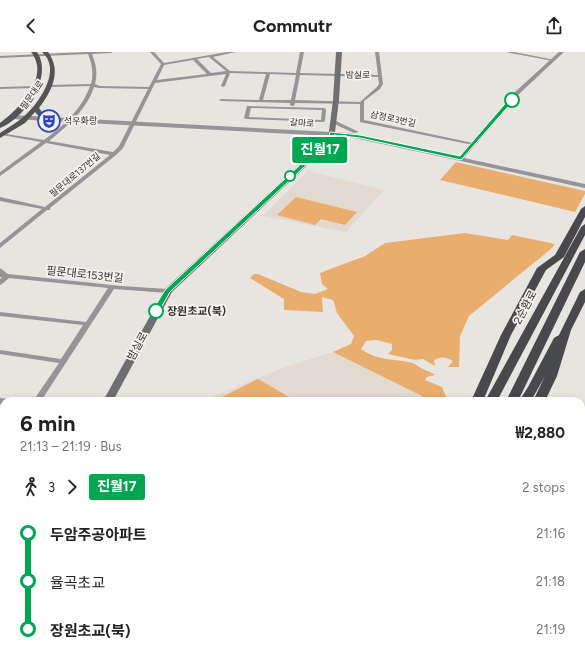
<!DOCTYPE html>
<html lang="en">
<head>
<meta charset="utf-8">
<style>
	body { margin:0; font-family:Figtree,"Noto Sans KR",sans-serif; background:#f6f6f6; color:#222; height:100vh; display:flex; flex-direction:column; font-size:15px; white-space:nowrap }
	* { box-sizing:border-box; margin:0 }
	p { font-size:13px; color:#767676 }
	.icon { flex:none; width:22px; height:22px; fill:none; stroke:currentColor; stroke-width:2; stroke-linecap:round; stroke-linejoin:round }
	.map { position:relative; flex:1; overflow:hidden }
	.panel { position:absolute; left:0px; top:345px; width:585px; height:264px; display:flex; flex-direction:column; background:#fff; border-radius:12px 12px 0 0; box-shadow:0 2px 6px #0003 }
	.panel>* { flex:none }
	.badge { padding:0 8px; border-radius:3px; font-size:14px; line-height:26px }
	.map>.badge { position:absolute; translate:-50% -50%; box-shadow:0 0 0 2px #fff }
	.legs { display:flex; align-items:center; gap:6px; height:44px; padding:0 20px; font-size:13px }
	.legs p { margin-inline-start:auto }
	.overview { display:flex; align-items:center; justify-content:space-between; height:68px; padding:0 20px }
	h1 { font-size:22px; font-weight:700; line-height:30px }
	ul { padding:0 20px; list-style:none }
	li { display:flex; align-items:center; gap:14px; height:48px; font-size:15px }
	li i { display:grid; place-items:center; width:6px; height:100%; margin:0 5px; background:currentColor }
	li i::after { content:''; width:10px; height:10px; margin:-5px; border:3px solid; border-radius:50%; background:#fff }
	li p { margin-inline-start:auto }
	li:first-child i { background:linear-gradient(#0000 50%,currentColor 0) }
	li:last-child i { background:linear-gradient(currentColor 50%,#0000 0) }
	header { display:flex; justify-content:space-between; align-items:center; height:52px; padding:0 20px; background:#fff; font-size:18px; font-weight:700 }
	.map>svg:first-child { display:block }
	.built { fill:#e2d9d0 }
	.green { fill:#e9ad6d }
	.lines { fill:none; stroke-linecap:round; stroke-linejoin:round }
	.minor { fill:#959597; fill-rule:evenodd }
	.tertiary { fill:#959597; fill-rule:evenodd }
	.secondary { fill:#6e6f72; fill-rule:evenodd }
	.primary { fill:#535457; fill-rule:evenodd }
	.trunk { fill:#48494c; fill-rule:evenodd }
	.line-1 { fill:#00a651; stroke:#fff }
	.stop-1-dot { fill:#fff; stroke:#00a651; stroke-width:2 }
	.labels { text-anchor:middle; stroke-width:3.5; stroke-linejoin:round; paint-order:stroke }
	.far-street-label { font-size:9px; fill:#333231; stroke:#f5f2ef }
	.far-poi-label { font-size:9px; fill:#333231; stroke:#f5f2ef; text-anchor:start }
	.street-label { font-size:11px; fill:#333231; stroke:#f5f2ef }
	.stop-label { font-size:11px; font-weight:bold; fill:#333231; stroke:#f5f2ef; text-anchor:start }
</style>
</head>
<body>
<header><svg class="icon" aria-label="back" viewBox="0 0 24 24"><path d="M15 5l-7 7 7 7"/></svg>Commutr<svg class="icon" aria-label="share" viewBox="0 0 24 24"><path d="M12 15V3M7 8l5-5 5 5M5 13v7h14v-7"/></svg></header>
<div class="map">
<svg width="585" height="609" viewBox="0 0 585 609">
	<rect width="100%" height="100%" fill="#e8e5e1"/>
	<path class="built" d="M308,119l76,19 -38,42 -83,-16z
		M333,300l99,49h-230l86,-35z"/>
	<path class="green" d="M456,110l129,29v3l-10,18 -135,-32z
		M296,145l61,15 -12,13 -24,-6 -6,6 -38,-10z
		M465,181l43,7 4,-5 43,9 -3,4 -83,68 -9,20 -1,31h-11l5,-6c-7,-4 -11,-5 -19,-1l1,6 -12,-7 -8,1 -27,-6 4,-4v-6l-15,-4 -11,1 -5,8c19,13 32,9 52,14 3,1 5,4 8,5 4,3 10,3 14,7l-8,2 -2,3 17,7 5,12 -1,2h-14l-99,-49 18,-8 3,-8 -17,-23 -4,-13 -11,-3 1,15 -39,-2v-11l-34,-21 4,-4h4l43,18 14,2 13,-5 -6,-5 -2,-11 45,-17 20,-13z
		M258,327l38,22h-80v-1z
		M585,366v90l-4,1v-85z
		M585,529v80h-66l-2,-4h64v-73z"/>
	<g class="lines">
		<path class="minor" d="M86,0h27l-2,1 -19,1c4,10 6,20 3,30l5,2 49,1 12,-23 -11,-12h4l10,11 63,-11h9l-23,5 17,14 66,2 4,-21h4l-4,21 78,2 -3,-23h4l4,32 -3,5 -16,12v19l109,23 2,1 -2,1 -113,-23v-18l-65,-1 -1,3h-2l-2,-1v-2l-69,-2 -2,-1 2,-1 38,1 7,-26 -36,-1 -5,13 -2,1 -2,-1 5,-12 -71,9 -32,65 -7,7 -66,53v2h-3l-47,38v-5l42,-34 -42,-8v-4l45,10 65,-52 -64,-12 -46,33v-4l41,-30 -39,-7h-2v-2l44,7c19,-14 38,-31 46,-54l-40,1 -2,-1 1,-1 42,-1c3,-10 1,-20 -3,-30l-88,4v-2zM209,5l17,14 -15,2 -14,-14zM193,8l14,14 -50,6 7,-15zM270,22l26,1 -5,25h-28zM300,23l78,2 1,7 -2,3 -17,15 -65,-2zM94,35l5,1 49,1 -29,57 -6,6 -64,-11c19,-15 38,-32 45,-54z
			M506,0h8l41,8 -2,1z
			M36,34v2h-1l-35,1v-2z
			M247,54l77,2 2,1 -1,12 -2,1 -77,-3 -2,-1zM251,56l71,2 -1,10 -72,-3z
			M0,216l8,6 113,12 47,3 3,2 -3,2 -54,-4 -73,112h-8l26,-38 -59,-9v-4l61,9 22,-34 -83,-9v-4l86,10 22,-34 -99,-10 -7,6 -2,1v-6l2,-2h-2z
			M0,346l7,1 1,2h-4v3h-4z
			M0,468h4v6h-4z
			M0,558h4v8h-4z
			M143,605h13l-2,4h-13z"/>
		<path class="tertiary" d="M559,0h5l-45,42 -55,64 121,26v4l-235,-51 -338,-18 -3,-2 3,-2 338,18 109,24 56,-65z
			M332,69h4l23,11 -5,1 -22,-10z
			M0,402h4v8h-4z"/>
		<path class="secondary" d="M336,0h6l-3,48 -5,40 -162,152 -59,109h-10l62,-112 163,-150 5,-39z
			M581,476l4,1v10l-4,-1z
			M585,512v13l-4,2v-13z
			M4,520v17l-4,2v-17z
			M504,605h14l1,4h-14z"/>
		<path class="primary" d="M31,0h6c17,25 -13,67 -37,76v-5c19,-14 51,-46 31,-71z
			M42,0h6c14,19 4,39 -9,56l8,11 -5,1 -7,-8 -10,11 -25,15v-5c7,-5 15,-9 21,-14 14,-11 36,-40 27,-59 -1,-3 -4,-6 -6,-8z"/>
		<path class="trunk" d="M585,154v11l-21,40 -18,13 -35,65 -28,66h-12l30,-66 36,-67 18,-13 26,-46z
			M585,172v11l-88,166h-12l96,-174z
			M585,197v13l-67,139h-12l74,-149z
			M585,237v13l-14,28 -14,46 -12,25h-12l12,-25 -14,25h-12l9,-14 26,-49 5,-3 21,-43z
			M346,605h16l-2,4h-16z
			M387,605h16l-1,4h-16z"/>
	</g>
	<path class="line-1" d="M510,46l4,2 -53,60 -101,-22 -26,-3 -2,6 -162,151 -12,21h-2l-4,-2 13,-21 163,-151 2,-7 30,3 100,21z"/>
	<defs>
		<g id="theatre-ring" transform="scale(1.15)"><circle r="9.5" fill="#f5f2ef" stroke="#2f48b9" stroke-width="1.5"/><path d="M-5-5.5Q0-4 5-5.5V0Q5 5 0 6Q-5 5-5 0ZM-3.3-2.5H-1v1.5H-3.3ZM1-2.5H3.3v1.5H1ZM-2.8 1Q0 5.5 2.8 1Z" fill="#2f48b9"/></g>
	</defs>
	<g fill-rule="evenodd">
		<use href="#theatre-ring" x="49" y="69"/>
	</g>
	<g class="stop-1-dot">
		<circle cx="512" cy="48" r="7"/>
		<circle cx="290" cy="124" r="5"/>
		<circle cx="156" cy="259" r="7"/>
	</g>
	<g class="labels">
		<g class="far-street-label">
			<text transform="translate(358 23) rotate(1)" y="3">밤실로</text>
			<text transform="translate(32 43) rotate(-55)" y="3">필문대로</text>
			<text transform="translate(393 67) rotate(12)" y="3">삼정로3번길</text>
			<text transform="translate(302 71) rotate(3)" y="3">갈마로</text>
			<text transform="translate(75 123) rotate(-40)" y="3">필문대로137번길</text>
		</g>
		<g class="far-poi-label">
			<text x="64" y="72">석우화랑</text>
		</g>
		<g class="street-label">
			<text transform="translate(85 222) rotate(6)" y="4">필문대로153번길</text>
			<text transform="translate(525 255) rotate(-62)" y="4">2순환로</text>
			<text transform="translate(137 294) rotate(-62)" y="4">밤실로</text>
		</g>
		<g class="stop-label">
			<text x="167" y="263">장원초교(북)</text>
		</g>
	</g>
</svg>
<b class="badge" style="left:320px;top:98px;background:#00a651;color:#fff">진월17</b>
<section class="panel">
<div class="overview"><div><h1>6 min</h1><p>21:13 – 21:19 · Bus</p></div><b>₩2,880</b></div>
<div class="legs"><svg class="icon" aria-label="walk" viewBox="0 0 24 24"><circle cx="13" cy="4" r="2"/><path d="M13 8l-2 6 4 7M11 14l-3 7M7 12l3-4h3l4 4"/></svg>3<svg class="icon" aria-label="forward" viewBox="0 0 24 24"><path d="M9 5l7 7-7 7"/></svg><b class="badge" style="background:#00a651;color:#fff">진월17</b><p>2 stops</p></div>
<ul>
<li><i style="color:#00a651"></i><b>두암주공아파트</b><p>21:16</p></li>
<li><i style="color:#00a651"></i><span>율곡초교</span><p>21:18</p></li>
<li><i style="color:#00a651"></i><b>장원초교(북)</b><p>21:19</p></li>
</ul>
</section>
</div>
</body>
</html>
